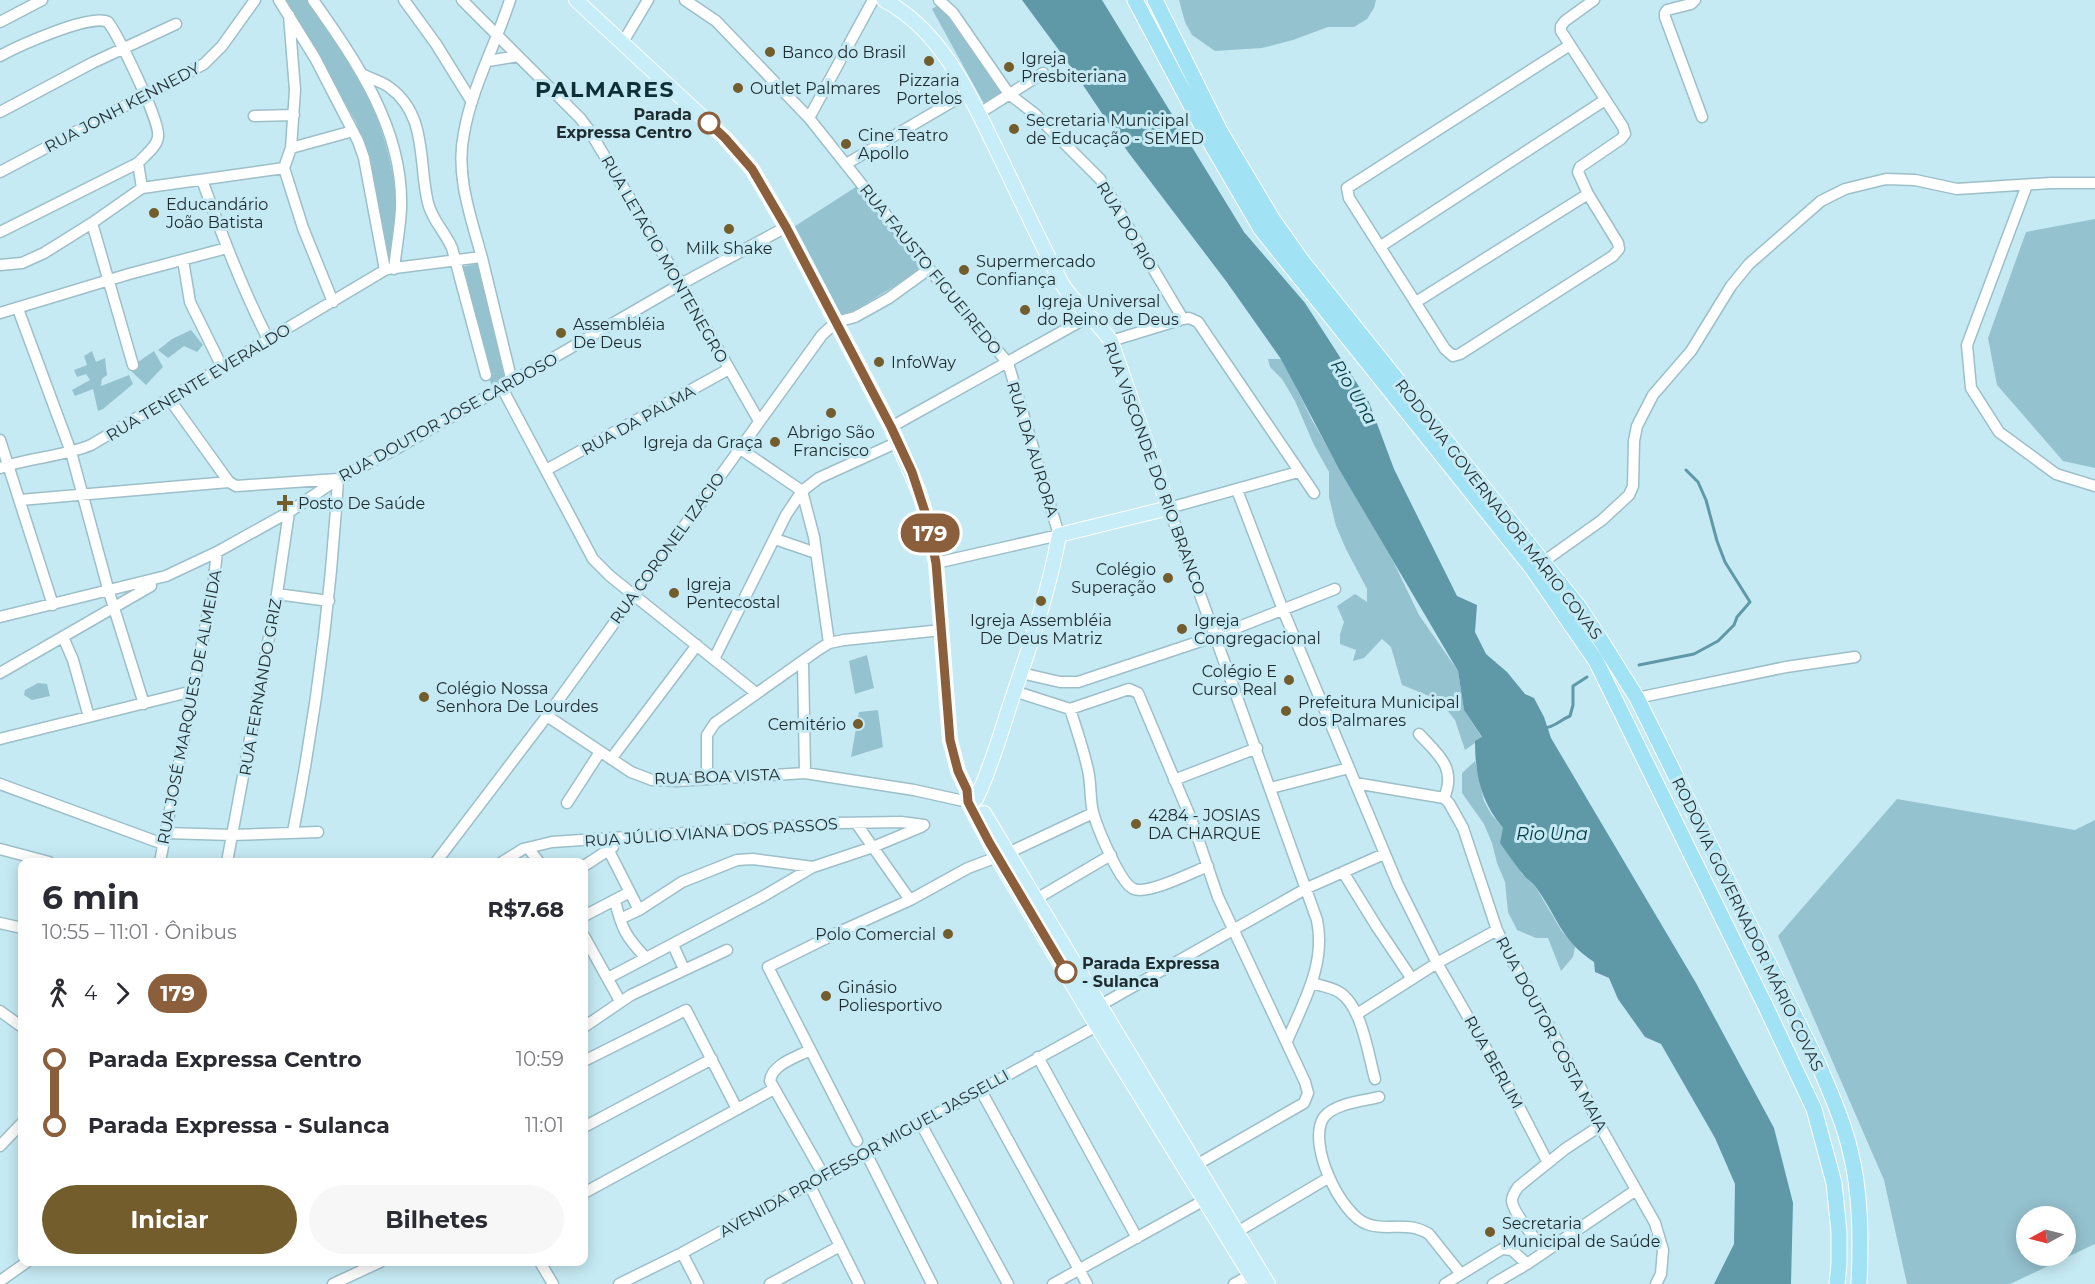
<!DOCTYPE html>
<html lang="pt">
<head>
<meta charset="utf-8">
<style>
	body { margin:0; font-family:Montserrat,sans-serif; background:#f7f7f7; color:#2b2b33; height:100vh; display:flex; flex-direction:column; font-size:22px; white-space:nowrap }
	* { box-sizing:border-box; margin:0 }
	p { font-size:20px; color:#7c7c81 }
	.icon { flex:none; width:33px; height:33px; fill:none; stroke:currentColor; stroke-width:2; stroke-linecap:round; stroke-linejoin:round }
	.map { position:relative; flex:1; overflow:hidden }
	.side { position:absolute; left:18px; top:858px; width:570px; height:408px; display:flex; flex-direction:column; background:#fff; border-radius:12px; box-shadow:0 3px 15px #0003 }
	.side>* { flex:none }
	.badge { padding:0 12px; border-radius:20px; font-size:21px; line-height:39px }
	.needle { width:39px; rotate:263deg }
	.fabs { position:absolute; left:2016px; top:1206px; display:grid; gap:12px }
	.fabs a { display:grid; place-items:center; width:60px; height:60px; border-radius:50%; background:#fff; box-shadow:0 3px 15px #0003; font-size:30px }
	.map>.badge { position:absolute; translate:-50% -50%; box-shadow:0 0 0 3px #fff }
	.legs { display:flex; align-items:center; gap:9px; height:66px; padding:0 24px; font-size:20px }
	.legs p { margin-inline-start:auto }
	.summary { display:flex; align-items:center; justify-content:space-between; height:102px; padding:0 24px }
	h1 { font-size:33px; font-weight:700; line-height:45px }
	.button { display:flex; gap:12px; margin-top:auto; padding:12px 24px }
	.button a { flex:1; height:69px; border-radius:36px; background:#735d2d; color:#fff; font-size:24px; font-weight:700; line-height:69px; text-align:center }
	.button a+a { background:#f7f7f7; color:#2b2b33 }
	ul { padding:0 24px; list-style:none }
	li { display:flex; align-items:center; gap:21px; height:66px; font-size:22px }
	li i { display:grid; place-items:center; width:9px; height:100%; margin:0 8px; background:currentColor }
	li i::after { content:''; width:15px; height:15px; margin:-8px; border:4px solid; border-radius:50%; background:#fff }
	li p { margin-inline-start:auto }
	li:first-child i { background:linear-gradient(#0000 50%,currentColor 0) }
	li:last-child i { background:linear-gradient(currentColor 50%,#0000 0) }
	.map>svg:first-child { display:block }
	.green { fill:#95c2cf; fill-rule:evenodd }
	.water { fill:#5f99a8 }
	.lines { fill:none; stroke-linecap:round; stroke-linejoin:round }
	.stream { stroke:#5f99a8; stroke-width:3 }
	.minor-casing { stroke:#9cbfc8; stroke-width:13 }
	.major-casing { stroke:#fff; stroke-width:16 }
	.highway-casing { stroke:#fff; stroke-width:17 }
	.minor { stroke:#fff; stroke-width:10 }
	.major { stroke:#c7eef8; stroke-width:14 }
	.highway { stroke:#a1e2f4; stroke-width:15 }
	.line-1-casing { stroke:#fff; stroke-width:14 }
	.line-1 { stroke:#8b5e3c; stroke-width:9 }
	.poi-dot { fill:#735d2d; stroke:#c6eaf4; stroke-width:2 }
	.stop-1-dot { fill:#fff; stroke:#8b5e3c; stroke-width:3 }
	.labels { text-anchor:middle; stroke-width:6; stroke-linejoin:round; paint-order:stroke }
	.poi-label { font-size:16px; fill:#1e2b2f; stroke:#c6eaf4; text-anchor:start }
	.street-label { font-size:16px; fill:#1e2b2f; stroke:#c6eaf4 }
	.stop-label { font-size:16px; font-weight:bold; fill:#1e2b2f; stroke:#c6eaf4; text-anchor:end }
	.water-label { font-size:18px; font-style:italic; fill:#003944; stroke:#c6eaf4 }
	.district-label { font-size:22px; font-weight:bold; letter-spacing:1.5px; fill:#0f2f37; stroke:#c6eaf4 }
</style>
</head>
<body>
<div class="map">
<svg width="2095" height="1284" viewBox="0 0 2095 1284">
	<rect width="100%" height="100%" fill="#c6eaf4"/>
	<path class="green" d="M285,0h22c38,51 65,90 81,153 4,17 9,37 8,55 -1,18 -5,36 -8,54l-19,-103 -13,-37z
		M1179,0h197l-2,8 -7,11 -13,8h-26l-35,13 -31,8 -47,3 -23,-16 -7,-13z
		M943,2l63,90 -18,13 -5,-3 -51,-93z
		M859,185l64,84 -81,49 -50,-90z
		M2095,219v249l-32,-7 -66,-76 -9,-47 38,-106z
		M480,263l28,118 -16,7 -31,-121z
		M191,330l12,15 -6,7 -13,-6 -16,12 -10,-8 14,-11z
		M92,351l4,11 9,-4 2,17 -5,4 -1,7 28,-11 4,9 -30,25 -5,2 -5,-22 -18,7 -3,-6 18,-10 -4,-6 -9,3 -3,-7 13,-5 -3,-9z
		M154,351l9,16 -17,18 -14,-13 6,-10z
		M1268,359h14l30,61 81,141 26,54 39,56 6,39 18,28 -17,12 -10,-30 -16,-20 -37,-15 -11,-38 -9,-8 -18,19 -11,3 3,-11 -16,-6v-10l4,-12 -7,-16 18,-12 12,8v-13l-21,-40 -10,-23 -7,-29v-25l-15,-27 -19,-44 -13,-22 -12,-12z
		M867,655l7,33 -19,6 -6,-33z
		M38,683l9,1 3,12 -18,4 -8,-5 1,-5z
		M878,710l5,37 -32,10 8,-45z
		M1475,761l9,40 7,13 12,14 19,46 13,12 26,44 14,17 -2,10 -12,14 -13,-33h-12l-19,-8 -9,-18 -3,-30 -8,-19 -5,-20 -8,-19 -22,-31v-20z
		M1897,799l178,31 20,-10v424l-85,40h-103l-23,-104 -106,-244zM2026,1216h40v40h-40z"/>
	<path class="water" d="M1022,0h80l142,232 61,71 64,99 25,67 63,127 20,9 -2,27 11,22 21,18 18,22 9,4 10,19 7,21 145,245 78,145 19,75 -2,81h-77l20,-40 1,-60 -20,-46 -54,-94 -16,-7 -27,-38 -9,-21 -14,-6 -1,-10c-34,-22 -37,-47 -59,-76 -4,-5 -10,-8 -13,-13 -8,-10 -15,-20 -22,-30l3,-15c-22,-26 -28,-53 -28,-87l7,-4 -18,-27 -6,-39 -119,-202 -58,-110 -55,-78 -98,-129 -64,-95z"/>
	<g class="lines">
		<path class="stream" d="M1639,665l55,-11 24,-13 16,-16 3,-8 13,-15 -25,-40 -8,-21 -11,-41 -8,-18 -12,-12
			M1544,728c11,-1 16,-8 26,-12l3,-11v-19l14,-9"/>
		<g class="minor-casing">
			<path id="minor" d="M279,0l36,58 43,83 6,17 21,112
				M313,0c44,62 91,130 88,209 -1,20 -5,40 -7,60
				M404,0l32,44 36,58
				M462,0l118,118 9,12 92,154 78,137
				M510,0c-14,44 -38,87 -46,133 -9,42 7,84 18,125 10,41 20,82 30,124
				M685,0l31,21 93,97 120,151 79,94 51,172 -123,28
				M939,0l14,13 56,81 26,20 65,65 83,140
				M1695,0l-4,4 -24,6 -2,3v4l37,100
				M289,15l6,75 -4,58 -7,20 19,60 30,74
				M0,22l42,-22
				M623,42l25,-42
				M1570,45l-223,143 2,10 96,151 8,7 7,-2 153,-98 6,-7 -1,-6 -30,-49 -10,-22 2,-5 41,-28 4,-5 -2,-7 -62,-96v-5l4,-5 29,-21
				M0,56c18,-10 91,-43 108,-34 11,15 53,100 50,115 -1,10 -14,19 -20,26l4,25
				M488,61l30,-5
				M364,75c8,4 18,7 25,12 39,28 29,75 39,116 4,17 17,29 24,45l34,127
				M0,112l92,-49 84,-39
				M978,114l65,-41
				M254,116l40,-1
				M809,118l64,-118
				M291,148l62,-17
				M846,164l121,-71
				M0,172l204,-108 18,-18 33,-46
				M202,180c20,55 40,108 66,159
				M2027,185l-60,160 4,43 28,44 57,42 39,12
				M92,223l41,142
				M0,232l138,-69
				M1381,246l224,-146
				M183,260l7,42 32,65
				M0,265l22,-2 22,-10 48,-30 50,-35 142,-20
				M387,269l94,-12
				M1416,302l172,-108
				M18,309l53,143 38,140 35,112
				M0,313l129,-39 98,-26
				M1111,341l72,-22 6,-1 9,4 116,171
				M502,388l91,171 17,17 146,117
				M170,400l59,82 7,4 102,-7c-7,119 -22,236 -45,353
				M891,427l199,-111
				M0,440l53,165
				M739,448l63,43
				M0,468c30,-11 62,-11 91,-23l294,-175
				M546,470l183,-101
				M1237,490l46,120 115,275 39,78 77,134 34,66
				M802,491l12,46 15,106
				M20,500l209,-18
				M775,539l41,14
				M1543,562l59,-42 27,-25 4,-9 1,-45 3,-15 16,-31 38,-44 40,-65 18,-22 72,-63 24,-12 41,-10 29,1 42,9 94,-6h44
				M277,594l52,7
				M0,617l166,-41 51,-24 72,-40 49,-33 56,-29 287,-166 105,-57
				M63,637l10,23 16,57
				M714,659l72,-144 16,-24 17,-13 79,-36
				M803,661l2,112
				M0,673l151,-87
				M1021,673l39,9h18l138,-46 119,-47
				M1014,691l56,18 59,-20 9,4 54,128 26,76 87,185 3,11 -4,10 -113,65
				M1637,698l149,-31 69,-10
				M1070,709c7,22 15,44 19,66 2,13 1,25 4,37 4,15 27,72 41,77 14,6 59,-17 74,-23
				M547,716l84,56 21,8 25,1 128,-8 109,17 54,12
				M1419,734c19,20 38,34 25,64
				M0,739l193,-48
				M611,759l86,-114
				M707,779v-44l8,-12 103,-73 11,-7 15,-3 98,-10
				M1174,780l83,-32
				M1355,783l89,15 5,5 14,25 34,102 11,23 44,78 48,95 55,97 8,27 -2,24 -5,10
				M0,784l163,60
				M1271,788l78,-20
				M567,803l33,-51
				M856,823l54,77
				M166,833l66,2 86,-3
				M528,848l11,14
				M0,849l49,13
				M609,851l30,59
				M160,862l53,-275 4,-35
				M227,862l50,-268 12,-82
				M436,862l111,-146 275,-381 14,-13 19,-5 34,-19 40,-29
				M502,862l21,-13 29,-7 285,-19 64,-1 23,3
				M584,866l29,-19
				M1343,872l34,55 35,52
				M615,900c6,28 11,37 31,58
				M1031,902l80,-47
				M584,916l46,-24
				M620,919l19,-9 43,-28 55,-22 16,-1 60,8
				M0,923l22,5
				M584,936l36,65
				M673,945l11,24
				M608,978l154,-81 51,-30 60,-20 48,-20
				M1312,983c9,3 19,4 27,9 23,14 29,62 36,87
				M1099,1006l208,-118 77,-34
				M0,1011l22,16
				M1357,1014l80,-51 60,-33
				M584,1027l47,-32 96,-45
				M1287,1041c17,-40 39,-77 30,-121l-148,-412 129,-36
				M810,1050c-13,7 -38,14 -40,31l54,95
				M1038,1057l99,181
				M584,1061l102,-51 51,99
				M980,1089l107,195
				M1379,1097c-15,4 -44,6 -55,20 -18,26 17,98 43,107 21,8 39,-4 62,10l32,40
				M921,1124l87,160
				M584,1127l128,-68
				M857,1141l-89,-174 69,-34 73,-33 58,-32 40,-15 85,-40
				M0,1146l22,-23
				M866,1153l66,131
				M809,1184l50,100
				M584,1193l190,-104
				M1232,1235l96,-57
				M1545,1251c-8,-10 -32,-38 -33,-50 0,-6 3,-9 6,-14l47,-38 35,-23
				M682,1253l16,31
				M540,1262l13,22
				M0,1281l27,-19
				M333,1284l47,-22
				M619,1284l63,-31 184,-100 236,-130
				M770,1284l70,-38
				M1053,1284l157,-87
				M1234,1284l16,-9
				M1445,1284l57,-35 10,1 15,14
				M1493,1284l34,-20 109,-74"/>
		</g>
		<g class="major-casing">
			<path id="major" d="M576,0l149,138 27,31 34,58 105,200 28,65 8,26 9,45 14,177 8,31 9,19 1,12 29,55 100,169 159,258
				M884,0c62,33 89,103 119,163 19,40 38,80 58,119 13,23 35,37 50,59l58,167 -110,27c-9,52 -27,105 -44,155 -13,37 -22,74 -39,109
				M984,813l284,471"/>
		</g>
		<g class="highway-casing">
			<path id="highway" d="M1135,0l78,147 48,82 271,339 64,93 169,344 49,104 20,74 5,49v32l-2,20
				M1155,0l65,131 53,89 29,41 276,345 22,33 37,59 181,365c12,29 25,57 32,87 11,43 11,90 9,134"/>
		</g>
		<use href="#minor" class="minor"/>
		<use href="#major" class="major"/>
		<use href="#highway" class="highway"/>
	</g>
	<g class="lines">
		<g class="line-1-casing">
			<path id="line-1" d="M709,123l16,15 27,31 34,58 105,200 21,45 15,46 9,45 14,177 8,31 9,19 1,12 21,40 77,130"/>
		</g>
		<use href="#line-1" class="line-1"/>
	</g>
	<g class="poi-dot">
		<circle cx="770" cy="52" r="6"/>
		<circle cx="929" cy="61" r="6"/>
		<circle cx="1009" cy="67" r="6"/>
		<circle cx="738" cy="88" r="6"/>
		<circle cx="1014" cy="129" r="6"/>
		<circle cx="846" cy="144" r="6"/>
		<circle cx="154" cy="213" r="6"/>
		<circle cx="729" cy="229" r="6"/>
		<circle cx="964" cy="270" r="6"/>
		<circle cx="1025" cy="310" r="6"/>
		<circle cx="561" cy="333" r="6"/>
		<circle cx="879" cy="362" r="6"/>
		<circle cx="831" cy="413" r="6"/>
		<circle cx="775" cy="442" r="6"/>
		<path d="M282 494h6v6h6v6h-6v6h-6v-6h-6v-6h6z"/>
		<circle cx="1168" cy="578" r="6"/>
		<circle cx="674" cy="593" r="6"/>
		<circle cx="1041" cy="601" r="6"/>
		<circle cx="1182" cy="629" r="6"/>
		<circle cx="1289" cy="680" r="6"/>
		<circle cx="424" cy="697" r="6"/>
		<circle cx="1286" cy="711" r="6"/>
		<circle cx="858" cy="724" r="6"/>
		<circle cx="1136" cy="824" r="6"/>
		<circle cx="948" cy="934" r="6"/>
		<circle cx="826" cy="996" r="6"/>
		<circle cx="1490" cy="1232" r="6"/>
	</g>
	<g class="stop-1-dot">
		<circle cx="709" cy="123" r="10"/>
		<circle cx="1066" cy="972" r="10"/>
	</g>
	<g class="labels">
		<g class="poi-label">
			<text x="782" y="58">Banco do Brasil</text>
			<text x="1021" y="64">Igreja<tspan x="1021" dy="18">Presbiteriana</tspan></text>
			<text x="929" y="86" text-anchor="middle">Pizzaria<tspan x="929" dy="18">Portelos</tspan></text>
			<text x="750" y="94">Outlet Palmares</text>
			<text x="1026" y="126">Secretaria Municipal<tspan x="1026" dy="18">de Educação - SEMED</tspan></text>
			<text x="858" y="141">Cine Teatro<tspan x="858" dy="18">Apollo</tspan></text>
			<text x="166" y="210">Educandário<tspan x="166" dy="18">João Batista</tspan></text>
			<text x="729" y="254" text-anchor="middle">Milk Shake</text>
			<text x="976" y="267">Supermercado<tspan x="976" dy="18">Confiança</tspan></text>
			<text x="1037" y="307">Igreja Universal<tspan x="1037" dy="18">do Reino de Deus</tspan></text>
			<text x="573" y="330">Assembléia<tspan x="573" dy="18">De Deus</tspan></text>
			<text x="891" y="368">InfoWay</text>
			<text x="831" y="438" text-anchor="middle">Abrigo São<tspan x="831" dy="18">Francisco</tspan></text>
			<text x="763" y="448" text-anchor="end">Igreja da Graça</text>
			<text x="298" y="509">Posto De Saúde</text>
			<text x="1156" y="575" text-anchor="end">Colégio<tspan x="1156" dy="18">Superação</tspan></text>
			<text x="686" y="590">Igreja<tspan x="686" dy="18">Pentecostal</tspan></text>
			<text x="1041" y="626" text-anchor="middle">Igreja Assembléia<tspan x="1041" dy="18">De Deus Matriz</tspan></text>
			<text x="1194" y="626">Igreja<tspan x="1194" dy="18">Congregacional</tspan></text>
			<text x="1277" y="677" text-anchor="end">Colégio E<tspan x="1277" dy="18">Curso Real</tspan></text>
			<text x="436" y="694">Colégio Nossa<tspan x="436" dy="18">Senhora De Lourdes</tspan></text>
			<text x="1298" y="708">Prefeitura Municipal<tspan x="1298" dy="18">dos Palmares</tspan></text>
			<text x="846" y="730" text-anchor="end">Cemitério</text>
			<text x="1148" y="821">4284 - JOSIAS<tspan x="1148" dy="18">DA CHARQUE</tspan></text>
			<text x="936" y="940" text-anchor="end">Polo Comercial</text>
			<text x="838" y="993">Ginásio<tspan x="838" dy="18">Poliesportivo</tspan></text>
			<text x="1502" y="1229">Secretaria<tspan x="1502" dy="18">Municipal de Saúde</tspan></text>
		</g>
		<g class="street-label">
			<text transform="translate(122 107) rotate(-28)" y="6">RUA JONH KENNEDY</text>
			<text transform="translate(1127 226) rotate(59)" y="6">RUA DO RIO</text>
			<text transform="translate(665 259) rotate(60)" y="6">RUA LETACIO MONTENEGRO</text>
			<text transform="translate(931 269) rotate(51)" y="6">RUA FAUSTO FIGUEIREDO</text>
			<text transform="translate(198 382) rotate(-31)" y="6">RUA TENENTE EVERALDO</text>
			<text transform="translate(448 417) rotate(-29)" y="6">RUA DOUTOR JOSE CARDOSO</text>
			<text transform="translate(638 420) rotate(-29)" y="6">RUA DA PALMA</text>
			<text transform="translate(1033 449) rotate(73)" y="6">RUA DA AURORA</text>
			<text transform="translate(1155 468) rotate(70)" y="6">RUA VISCONDE DO RIO BRANCO</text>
			<text transform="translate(1499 509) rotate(52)" y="6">RODOVIA GOVERNADOR MÁRIO COVAS</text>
			<text transform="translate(667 548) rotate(-54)" y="6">RUA CORONEL IZACIO</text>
			<text transform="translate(260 687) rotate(-80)" y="6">RUA FERNANDO GRIZ</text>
			<text transform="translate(189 707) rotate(-79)" y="6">RUA JOSÉ MARQUES DE ALMEIDA</text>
			<text transform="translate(717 776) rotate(-2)" y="6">RUA BOA VISTA</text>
			<text transform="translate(711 832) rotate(-4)" y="6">RUA JÚLIO VIANA DOS PASSOS</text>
			<text transform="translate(1748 924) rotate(64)" y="6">RODOVIA GOVERNADOR MÁRIO COVAS</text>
			<text transform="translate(1552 1034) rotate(62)" y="6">RUA DOUTOR COSTA MAIA</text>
			<text transform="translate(1494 1062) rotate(61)" y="6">RUA BERLIM</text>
			<text transform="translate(864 1153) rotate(-29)" y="6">AVENIDA PROFESSOR MIGUEL JASSELLI</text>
		</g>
		<g class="stop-label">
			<text x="692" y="120">Parada<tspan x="692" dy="18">Expressa Centro</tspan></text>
			<text x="1082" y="969" text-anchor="start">Parada Expressa<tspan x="1082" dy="18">- Sulanca</tspan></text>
		</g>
		<g class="water-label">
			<text transform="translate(1354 392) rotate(59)" y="6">Rio Una</text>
			<text x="1552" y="840">Rio Una</text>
		</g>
		<g class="district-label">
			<text x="605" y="97">PALMARES</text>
		</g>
	</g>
</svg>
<div class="fabs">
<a><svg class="needle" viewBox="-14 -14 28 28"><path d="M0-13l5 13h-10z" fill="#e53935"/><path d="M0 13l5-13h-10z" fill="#7c7c81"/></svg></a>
</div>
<b class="badge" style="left:930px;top:533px;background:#8b5e3c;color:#fff">179</b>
<section class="side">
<div class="summary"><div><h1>6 min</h1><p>10:55 – 11:01 · Ônibus</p></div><b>R$7.68</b></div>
<div class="legs"><svg class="icon" aria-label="walk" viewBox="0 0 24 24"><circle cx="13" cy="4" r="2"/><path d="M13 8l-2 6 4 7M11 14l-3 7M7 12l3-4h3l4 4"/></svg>4<svg class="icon" aria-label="forward" viewBox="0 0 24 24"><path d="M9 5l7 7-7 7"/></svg><b class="badge" style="background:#8b5e3c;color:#fff">179</b></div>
<ul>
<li><i style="color:#8b5e3c"></i><b>Parada Expressa Centro</b><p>10:59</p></li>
<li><i style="color:#8b5e3c"></i><b>Parada Expressa - Sulanca</b><p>11:01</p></li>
</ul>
<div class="button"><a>Iniciar</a><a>Bilhetes</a></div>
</section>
</div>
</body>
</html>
